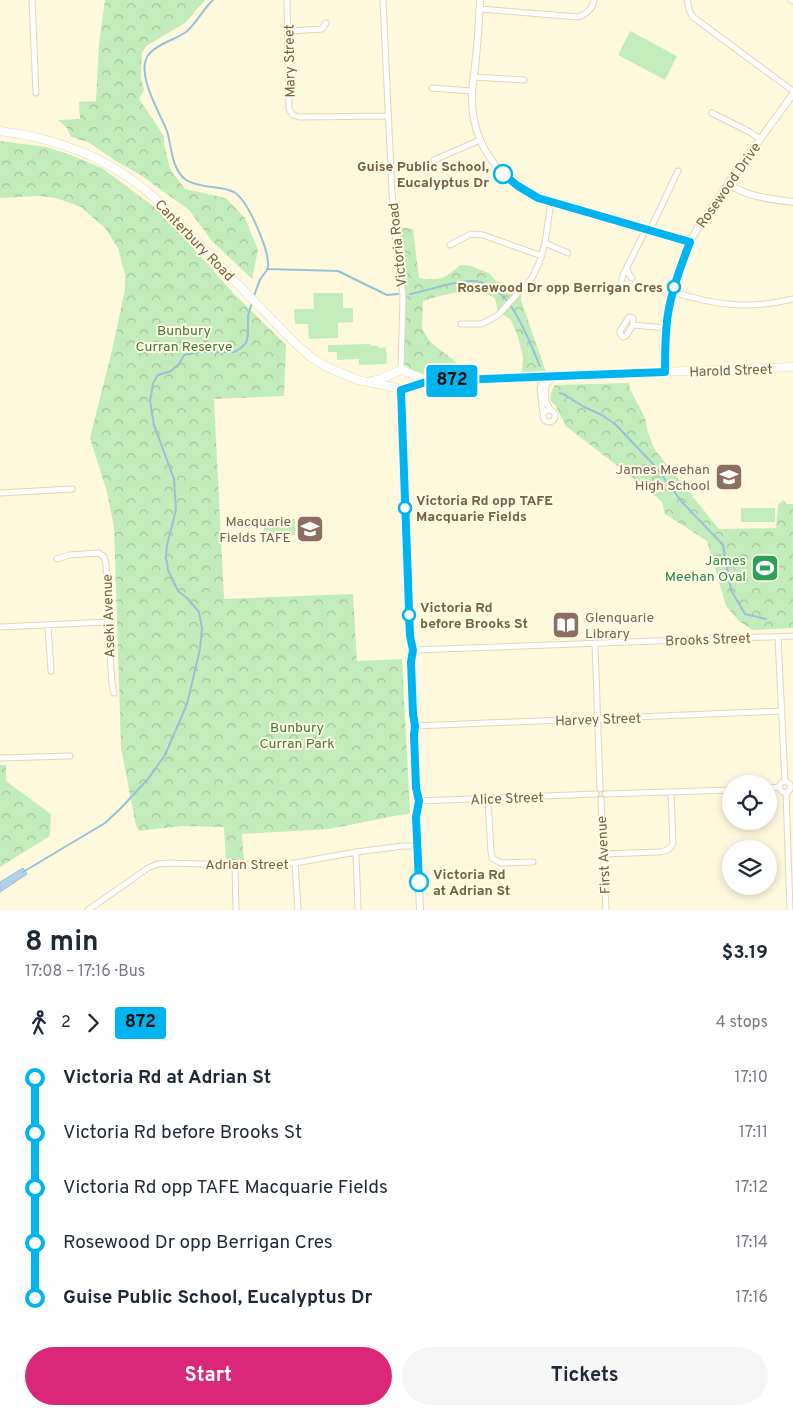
<!DOCTYPE html>
<html lang="en">
<head>
<meta charset="utf-8">
<style>
	body { margin:0; font-family:Overpass,sans-serif; background:#f6f6f7; color:#1f2937; height:100vh; display:flex; flex-direction:column; font-size:19px; white-space:nowrap }
	* { box-sizing:border-box; margin:0 }
	p { font-size:16px; color:#747a83 }
	.icon { flex:none; width:28px; height:28px; fill:none; stroke:currentColor; stroke-width:2; stroke-linecap:round; stroke-linejoin:round }
	.map { position:relative; height:910px; overflow:hidden }
	.details { display:flex; flex-direction:column; background:#fff; flex:1 }
	.details>* { flex:none }
	.badge { padding:0 10px; border-radius:4px; font-size:18px; line-height:32px }
	.controls { position:absolute; left:722px; top:775px; display:grid; gap:10px }
	.controls a { display:grid; place-items:center; width:55px; height:55px; border-radius:50%; background:#fff; box-shadow:0 2px 8px #0003; font-size:25px }
	.map>.badge { position:absolute; translate:-50% -50%; box-shadow:0 0 0 2px #fff }
	.legs { display:flex; align-items:center; gap:8px; height:55px; padding:0 25px; font-size:16px }
	.legs p { margin-inline-start:auto }
	.headline { display:flex; align-items:center; justify-content:space-between; height:85px; padding:0 25px }
	h1 { font-size:28px; font-weight:700; line-height:38px }
	.cta { display:flex; gap:10px; margin-top:auto; padding:10px 25px }
	.cta a { flex:1; height:58px; border-radius:30px; background:#db2777; color:#fff; font-size:20px; font-weight:700; line-height:58px; text-align:center }
	.cta a+a { background:#f6f6f7; color:#1f2937 }
	ul { padding:0 25px; list-style:none }
	li { display:flex; align-items:center; gap:18px; height:55px; font-size:19px }
	li i { display:grid; place-items:center; width:8px; height:100%; margin:0 6px; background:currentColor }
	li i::after { content:''; width:12px; height:12px; margin:-6px; border:4px solid; border-radius:50%; background:#fff }
	li p { margin-inline-start:auto }
	li:first-child i { background:linear-gradient(#0000 50%,currentColor 0) }
	li:last-child i { background:linear-gradient(currentColor 50%,#0000 0) }
	.map>svg:first-child { display:block }
	.grass { fill:#c3ecbb }
	.forest { fill:url(#forest-crowns) }
	.water { fill:#b0d3e8; stroke:#96c0db }
	.lines { fill:none; stroke-linecap:round; stroke-linejoin:round }
	.stream { stroke:#96c0db; stroke-width:2 }
	.minor-casing { stroke:#e2d6b9; stroke-width:7 }
	.tertiary-casing { stroke:#e2d6b9; stroke-width:8 }
	.secondary-casing { stroke:#e8d9b6; stroke-width:9 }
	.minor { stroke:#fff; stroke-width:5 }
	.tertiary { stroke:#fff; stroke-width:6 }
	.secondary { stroke:#fff; stroke-width:8 }
	.line-1-casing { stroke:#fff; stroke-width:11 }
	.line-1 { stroke:#00b5ef; stroke-width:8 }
	.stop-1-dot { fill:#fff; stroke:#00b5ef; stroke-width:2.5 }
	.labels { text-anchor:middle; stroke-width:4; stroke-linejoin:round; paint-order:stroke }
	.street-label { font-size:14px; fill:#756144; stroke:#fffbe5 }
	.stop-label { font-size:14px; font-weight:bold; fill:#756144; stroke:#fffbe5; text-anchor:start }
	.park-label { font-size:14px; fill:#3f7c3b; stroke:#fffbe5 }
	.education-label { font-size:14px; fill:#785e54; stroke:#fffbe5; text-anchor:end }
	.leisure-label { font-size:14px; fill:#27864d; stroke:#fffbe5; text-anchor:end }
</style>
</head>
<body>
<div class="map">
<svg width="793" height="910" viewBox="0 0 793 910">
	<defs>
		<pattern id="forest-crowns" width="20" height="18" patternUnits="userSpaceOnUse" patternTransform="scale(1.25)"><rect width="20" height="18" fill="#c3ecbb"/><path d="M2 6a3 3 0 1 1 6 0M12 15a3 3 0 1 1 6 0" fill="none" stroke="#a3c39a"/></pattern>
	</defs>
	<rect width="100%" height="100%" fill="#fef9dd"/>
	<path class="grass" d="M630,31l47,25 -12,24 -47,-25z
		M313,293h30v15h10v14l-15,1v15l-29,1 -1,-15h-13l-1,-15h20z
		M370,344l1,2h8v2l6,-1 1,2 1,14 -2,1 -26,1v-6l-22,1v-8h-9v-7z
		M741,508h34v14h-34z
		M295,519v16l-31,2v-17z"/>
	<path class="forest" d="M105,0h100l-20,23 -39,23 -4,7 -1,14v12l3,11 -5,9 25,37v8l6,25 15,20 41,9 19,20 13,32 -6,29 -40,-38 -23,-31 -47,-34 -26,-15 -28,-19 -17,-5 -4,-9 -9,-8 22,-1 -1,-17 17,-1 3,-57z
		M0,141l46,6 22,7 34,14 59,44 73,82 52,51 -2,51 -70,3 10,200 129,-5 4,67 45,-2 8,154 -81,16 -87,5 2,26h-18l-2,-33 -42,-1 -43,5 -3,-5 -15,-78 -7,-221 -7,-35 -17,-54 23,-92 12,-57v-14l-7,-27 -12,-19 -25,-22 -25,-9 -17,-2 -39,2z
		M399,227l14,2 6,49c20,3 26,1 41,-13l11,1 18,7 7,8 13,5 13,-1 -1,15 25,72h-24l1,-16 -6,-22 -6,-14 -13,-9 -3,-13c-23,-13 -50,-4 -72,3l-1,27 8,14 43,33 -50,3 -19,-14 2,-64z
		M629,383l1,6 15,29 3,15 7,17 64,79 57,-1 2,-23 5,-5 4,4h6v124l-41,2 -14,-10 -12,-14 -19,-65 -42,-27 -3,-12 -10,-9 -86,-67 -11,-21 -5,-5 1,-7 4,-8z
		M0,765h6v16l45,33 -1,22 -50,31z"/>
	<path class="water" d="M23,868l4,6 -27,18v-10z"/>
	<g class="lines">
		<path class="stream" d="M213,0c-11,10 -16,23 -27,32 -11,8 -27,11 -36,21 -17,17 10,60 17,78 5,16 4,38 19,49 14,9 34,5 48,12 14,8 36,60 34,75 -1,5 -6,8 -8,13 -3,6 -4,12 -7,18
			M268,269l70,2 49,24 11,-1
			M410,294c20,-4 40,-12 61,-13 38,-1 56,56 69,85
			M560,393l5,2 19,12 18,8 14,10 38,40 28,37 41,43 8,45 14,24 21,5
			M23,872l82,-49 16,-15 27,-29 17,-24 22,-51 13,-55 2,-21 -3,-16 -12,-14 -9,-7 -10,-21 -2,-13 1,-12 9,-35 -2,-31 -20,-54 -4,-24 3,-18 5,-8 13,-4 8,-7 5,-9 14,-3h36l7,-4 5,-5 2,-8v-19l4,-14"/>
		<g class="minor-casing">
			<path id="minor" d="M32,0l4,93
				M287,0l2,109 4,6 6,2 89,-1
				M383,0l9,192 4,52 7,51 -2,75
				M687,0l3,12 3,5 100,74
				M791,0l2,1
				M480,9l98,8c8,-3 15,-8 16,-17
				M289,31l33,-2 4,-6
				M474,77l50,3
				M432,88l40,3
				M712,113l38,19 10,7
				M434,160l46,-20
				M650,230l28,-59
				M545,243l23,10
				M450,245l21,-11 12,1 59,21
				M627,268l2,6 3,4
				M621,283l2,-8 23,-46
				M673,292c42,13 76,18 120,7
				M629,317l4,1v7l-7,11 -3,1 -3,-4v-2z
				M461,324h21l16,-9 34,-37 7,-15 6,-20 6,-41
				M633,325l33,3
				M550,409l-5,-8 1,-16 8,-8
				M543 416a6 6 0 1 1 12 0a6 6 0 1 1-12 0Z
				M543,413l-3,-23 3,-13
				M0,493l72,-4
				M57,559l13,-4 29,-2 5,4 2,7 2,58 4,62 2,9
				M48,625l3,46
				M0,627l108,-5
				M778,637l7,145
				M595,643l5,146
				M413,650l380,-14
				M415,726l367,-15
				M0,758l70,-2
				M779.5 787a5.5 5.5 0 1 1 11 0a5.5 5.5 0 1 1-11 0Z
				M769,788l11,-1
				M786,792l4,118
				M605,794l126,-4
				M488,799l3,53 1,6 9,5 32,-1
				M601,799l5,111
				M419,801l177,-7
				M356,852l2,58
				M603,854l56,-2c7,-1 11,-2 14,-9l-2,-50
				M295,863l3,47
				M235,865l1,45
				M88,910l60,-42 10,-4 12,-1 65,2 60,-2 61,-11 47,-6h14"/>
		</g>
		<g class="tertiary-casing">
			<path id="tertiary" d="M480,0c-1,19 -2,38 -4,57 -1,12 -3,23 -4,34 -2,50 23,85 66,106l151,45
				M728,184c20,13 42,15 65,18
				M665,372c0,-45 5,-89 25,-130 7,-15 18,-29 27,-42 24,-36 51,-71 76,-106
				M401,389l9,247 3,14 -2,12 2,52 2,12 -2,9 3,53 3,13 -3,16 4,93"/>
		</g>
		<g class="secondary-casing">
			<path id="secondary" d="M0,131c55,7 107,26 149,62 22,19 40,40 59,60 29,31 59,61 88,91l16,14 17,10 29,12 43,9 28,-8 364,-14
				M372,381l9,-2 20,-9 28,11"/>
		</g>
		<use href="#minor" class="minor"/>
		<use href="#tertiary" class="tertiary"/>
		<use href="#secondary" class="secondary"/>
	</g>
	<g class="lines">
		<g class="line-1-casing">
			<path id="line-1" d="M419,882l-3,-65 3,-16 -3,-13 -2,-53 1,-9 -2,-12 -2,-52 2,-12 -3,-14 -9,-246 28,-9 236,-9c0,-19 0,-39 3,-58 4,-25 13,-48 22,-72l-152,-44 -20,-12 -15,-12"/>
		</g>
		<use href="#line-1" class="line-1"/>
	</g>
	<defs>
		<g id="school-square" transform="scale(1.4375)"><rect x="-9" y="-9" width="18" height="18" rx="4" fill="#8d6e63" stroke="#fffbe5"/><path d="M0-5L7-2L0 1L-7-2ZM-4 1L0 2.5L4 1V4Q0 6-4 4Z" fill="#fff"/></g>
		<g id="university-square" transform="scale(1.4375)"><rect x="-9" y="-9" width="18" height="18" rx="4" fill="#8d6e63" stroke="#fffbe5"/><path d="M0-5L7-2L0 1L-7-2ZM-4 1L0 2.5L4 1V4Q0 6-4 4Z" fill="#fff"/></g>
		<g id="stadium-square" transform="scale(1.4375)"><rect x="-9" y="-9" width="18" height="18" rx="4" fill="#2e9e5b" stroke="#fffbe5"/><path d="M0-5a6.5 5 0 1 0 0 10a6.5 5 0 1 0 0-10ZM-3.5-1.8h7v3.6h-7Z" fill="#fff"/></g>
		<g id="library-square" transform="scale(1.4375)"><rect x="-9" y="-9" width="18" height="18" rx="4" fill="#8d6e63" stroke="#fffbe5"/><path d="M-6-4Q-3-5.5-.7-3.5V5Q-3 3-6 4ZM6-4Q3-5.5 .7-3.5V5Q3 3 6 4Z" fill="#fff"/></g>
	</defs>
	<g fill-rule="evenodd">
		<use href="#school-square" x="729" y="477"/>
		<use href="#university-square" x="310" y="529"/>
		<use href="#stadium-square" x="765" y="568"/>
		<use href="#library-square" x="566" y="625"/>
	</g>
	<g class="stop-1-dot">
		<circle cx="503" cy="174" r="9"/>
		<circle cx="674" cy="287" r="6"/>
		<circle cx="405" cy="508" r="6"/>
		<circle cx="409" cy="615" r="6"/>
		<circle cx="419" cy="882" r="9"/>
	</g>
	<g class="labels">
		<g class="street-label">
			<text transform="translate(289 61) rotate(-91)" y="5">Mary Street</text>
			<text transform="translate(728 185) rotate(-55)" y="5">Rosewood Drive</text>
			<text transform="translate(195 240) rotate(46)" y="5">Canterbury Road</text>
			<text transform="translate(397 245) rotate(-96)" y="5">Victoria Road</text>
			<text transform="translate(731 370) rotate(-2)" y="5">Harold Street</text>
			<text transform="translate(108 616) rotate(-92)" y="5">Aseki Avenue</text>
			<text transform="translate(708 639) rotate(-2)" y="5">Brooks Street</text>
			<text transform="translate(598 719) rotate(-2)" y="5">Harvey Street</text>
			<text transform="translate(507 798) rotate(-2)" y="5">Alice Street</text>
			<text transform="translate(603 855) rotate(-93)" y="5">First Avenue</text>
			<text x="247" y="869">Adrian Street</text>
		</g>
		<g class="stop-label">
			<text x="489" y="171" text-anchor="end">Guise Public School,<tspan x="489" dy="16">Eucalyptus Dr</tspan></text>
			<text x="663" y="292" text-anchor="end">Rosewood Dr opp Berrigan Cres</text>
			<text x="416" y="505">Victoria Rd opp TAFE<tspan x="416" dy="16">Macquarie Fields</tspan></text>
			<text x="420" y="612">Victoria Rd<tspan x="420" dy="16">before Brooks St</tspan></text>
			<text x="433" y="879">Victoria Rd<tspan x="433" dy="16">at Adrian St</tspan></text>
		</g>
		<g class="park-label">
			<text x="184" y="335">Bunbury<tspan x="184" dy="16">Curran Reserve</tspan></text>
			<text x="297" y="732">Bunbury<tspan x="297" dy="16">Curran Park</tspan></text>
		</g>
		<g class="education-label">
			<text x="710" y="474">James Meehan<tspan x="710" dy="16">High School</tspan></text>
			<text x="291" y="526">Macquarie<tspan x="291" dy="16">Fields TAFE</tspan></text>
			<text x="585" y="622" text-anchor="start">Glenquarie<tspan x="585" dy="16">Library</tspan></text>
		</g>
		<g class="leisure-label">
			<text x="746" y="565">James<tspan x="746" dy="16">Meehan Oval</tspan></text>
		</g>
	</g>
</svg>
<div class="controls">
<a><svg class="icon" aria-label="locate" viewBox="0 0 24 24"><circle cx="12" cy="12" r="6"/><path d="M12 2v4M12 18v4M2 12h4M18 12h4"/></svg></a>
<a><svg class="icon" aria-label="layers" viewBox="0 0 24 24"><path d="M12 4l9 5-9 5-9-5zM3 14l9 5 9-5"/></svg></a>
</div>
<b class="badge" style="left:452px;top:381px;background:#00b5ef;color:#111">872</b>
</div>
<section class="details">
<div class="headline"><div><h1>8 min</h1><p>17:08 – 17:16 · Bus</p></div><b>$3.19</b></div>
<div class="legs"><svg class="icon" aria-label="walk" viewBox="0 0 24 24"><circle cx="13" cy="4" r="2"/><path d="M13 8l-2 6 4 7M11 14l-3 7M7 12l3-4h3l4 4"/></svg>2<svg class="icon" aria-label="forward" viewBox="0 0 24 24"><path d="M9 5l7 7-7 7"/></svg><b class="badge" style="background:#00b5ef;color:#111">872</b><p>4 stops</p></div>
<ul>
<li><i style="color:#00b5ef"></i><b>Victoria Rd at Adrian St</b><p>17:10</p></li>
<li><i style="color:#00b5ef"></i><span>Victoria Rd before Brooks St</span><p>17:11</p></li>
<li><i style="color:#00b5ef"></i><span>Victoria Rd opp TAFE Macquarie Fields</span><p>17:12</p></li>
<li><i style="color:#00b5ef"></i><span>Rosewood Dr opp Berrigan Cres</span><p>17:14</p></li>
<li><i style="color:#00b5ef"></i><b>Guise Public School, Eucalyptus Dr</b><p>17:16</p></li>
</ul>
<div class="cta"><a>Start</a><a>Tickets</a></div>
</section>
</body>
</html>
